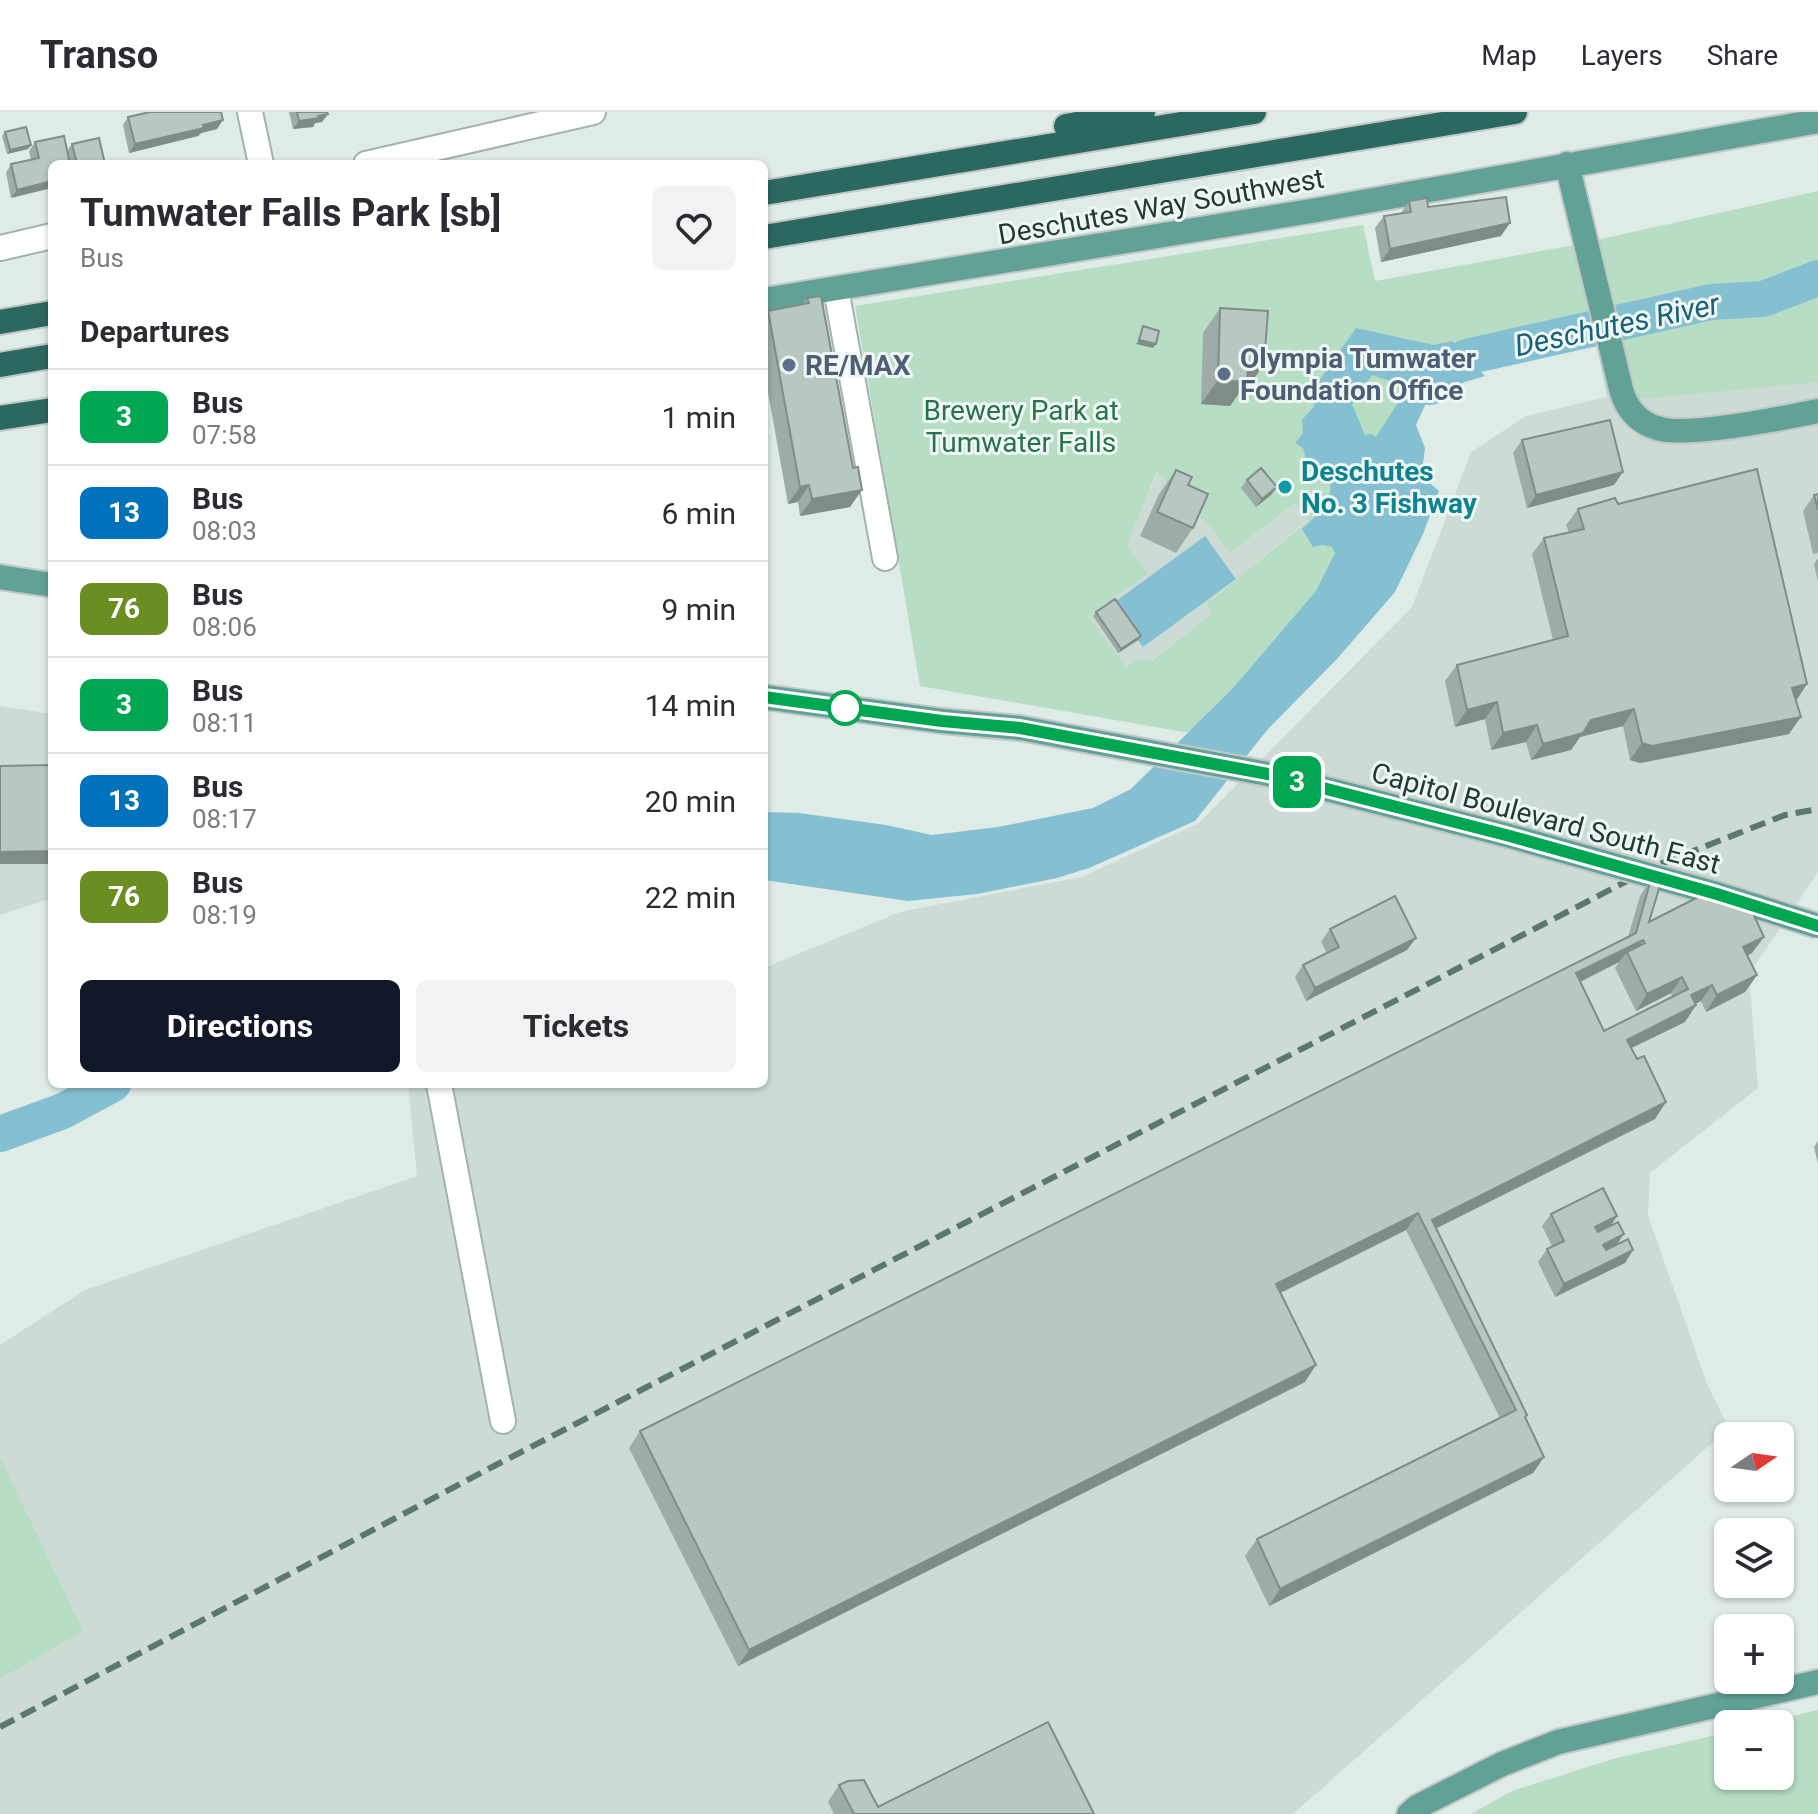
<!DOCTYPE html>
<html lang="en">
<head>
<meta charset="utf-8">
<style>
	body { margin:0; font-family:Roboto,sans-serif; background:#f2f2f3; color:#2b2b33; height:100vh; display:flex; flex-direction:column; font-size:30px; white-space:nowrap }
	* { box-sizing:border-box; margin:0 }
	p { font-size:26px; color:#7c7c81 }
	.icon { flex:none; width:44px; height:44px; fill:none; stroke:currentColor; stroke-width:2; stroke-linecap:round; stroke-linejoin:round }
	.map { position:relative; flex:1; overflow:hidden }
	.panel { position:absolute; left:48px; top:48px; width:720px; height:928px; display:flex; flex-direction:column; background:#fff; border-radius:12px; box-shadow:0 2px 6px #0004 }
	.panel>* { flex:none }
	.badge { padding:0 16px; border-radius:12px; font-size:28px; line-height:52px }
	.needle { width:52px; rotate:77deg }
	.controls { position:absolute; left:1714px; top:1310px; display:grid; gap:16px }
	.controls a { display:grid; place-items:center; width:80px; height:80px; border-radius:12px; background:#fff; box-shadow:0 2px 6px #0004; font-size:40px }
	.map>.badge { position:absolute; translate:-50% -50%; box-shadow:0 0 0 4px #fff }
	h2 { padding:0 32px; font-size:30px; line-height:72px }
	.round { display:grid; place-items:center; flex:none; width:84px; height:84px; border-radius:12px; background:#f2f2f3 }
	.summary { display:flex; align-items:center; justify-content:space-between; height:136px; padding:0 32px }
	h1 { font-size:38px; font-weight:700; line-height:60px }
	.cta { display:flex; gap:16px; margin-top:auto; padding:16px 32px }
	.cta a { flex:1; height:92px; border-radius:12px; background:#111827; color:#fff; font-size:32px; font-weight:700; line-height:92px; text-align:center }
	.cta a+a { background:#f2f2f3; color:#2b2b33 }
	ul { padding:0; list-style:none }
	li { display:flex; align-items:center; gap:24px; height:96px; padding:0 32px; border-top:2px solid #e1e1e2 }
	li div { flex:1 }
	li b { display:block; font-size:30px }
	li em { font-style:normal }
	li .badge { min-width:88px; font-weight:700; text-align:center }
	header { display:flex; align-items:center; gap:48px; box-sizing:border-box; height:112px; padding:0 40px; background:#fff; border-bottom:2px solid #e1e1e2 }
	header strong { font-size:38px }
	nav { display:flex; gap:44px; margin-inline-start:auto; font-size:28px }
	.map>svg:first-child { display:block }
	.built { fill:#cddbd5 }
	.green { fill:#b7ddc4; fill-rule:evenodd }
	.water { fill:#85c0d2; fill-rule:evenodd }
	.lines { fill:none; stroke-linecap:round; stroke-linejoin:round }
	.river { stroke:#85c0d2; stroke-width:36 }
	.minor-casing { stroke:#a2b3ae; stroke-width:28 }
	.major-casing { stroke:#c1c8c7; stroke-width:28 }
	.highway-casing { stroke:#c1c8c7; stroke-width:28 }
	.minor { stroke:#fff; stroke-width:24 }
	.major { stroke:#62a296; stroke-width:24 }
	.highway { stroke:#2b6860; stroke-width:24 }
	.rail { stroke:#5a7771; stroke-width:6; stroke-dasharray:16 8; stroke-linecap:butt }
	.major-bridge-casing { stroke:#c1c8c7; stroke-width:28; stroke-linecap:butt }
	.major-bridge { stroke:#62a296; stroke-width:24 }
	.wall { fill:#9daca8; fill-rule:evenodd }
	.shaded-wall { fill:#808c88 }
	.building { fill:#b7c8c3; stroke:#808c88; stroke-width:2; fill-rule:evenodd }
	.line-casing { stroke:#fff; stroke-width:18 }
	.line { stroke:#00a651; stroke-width:12 }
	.service-dot { fill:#5c6f8a; stroke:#eff7f4; stroke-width:3 }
	.culture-dot { fill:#0f9aa8; stroke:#eff7f4; stroke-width:3 }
	.stop-dot { fill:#fff; stroke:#00a651; stroke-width:4 }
	.labels { text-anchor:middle; stroke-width:6; stroke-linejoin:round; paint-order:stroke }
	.street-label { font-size:28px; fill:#203b36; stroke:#eff7f4 }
	.service-label { font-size:28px; font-weight:bold; fill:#4e5e75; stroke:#eff7f4; text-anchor:start }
	.park-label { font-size:28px; fill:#29734b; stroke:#eff7f4 }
	.culture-label { font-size:28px; font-weight:bold; fill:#0d838f; stroke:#eff7f4; text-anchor:start }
	.water-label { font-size:30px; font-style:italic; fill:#196178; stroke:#eff7f4 }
</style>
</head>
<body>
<header>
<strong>Transo</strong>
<nav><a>Map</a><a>Layers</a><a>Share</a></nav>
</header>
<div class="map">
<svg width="1818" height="1702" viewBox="0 0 1818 1702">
	<rect width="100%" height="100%" fill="#dfebe6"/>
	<path class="built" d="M1818,268v492l-69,102 9,114 -108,85 -2,42 59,169 22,44 -436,386h-1293v-135l82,-48 -82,-174v-112l85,-55 332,-114 -9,-92h356v-116l136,-56 181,-35 118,-54 213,-216 59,-155 55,-36 122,-29z
		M1158,360l52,55 20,26 67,-50 11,17 -102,84 6,10 -62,47 -24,7 -38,-52 60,-42 -22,-30z
		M0,594l52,8v184l-52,17z"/>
	<path class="green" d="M1818,79v191l-165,16 -46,-2 -13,-66 -52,9 -76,18 -40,34 -59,162 -154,184 -293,-51 -65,-380 508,-81 12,56 194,-35zM1157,360l53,55 20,26 66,-50 12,18 -102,83 6,10 -61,47 -13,-2 -12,8 -38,-51 60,-42 -21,-30z
		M0,1345l83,174 -83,48z
		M1818,1598v104h-347l41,-23 101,-32 115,-27v44h52v-52h-20z"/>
	<path class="water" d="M1356,216l78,17 18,-4 33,35 -54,16 -15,33 9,23 -3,24 10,-1 -1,13 8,7 -16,43 -28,58 -58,67 -69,70 -73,92 -106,47 -32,10 -80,16 -69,7 -144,-21v-68l35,1 87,12 46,10 66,-8 95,-19 38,-19 103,-102 82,-96 19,-38 -3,-6 -9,-2 -10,2 -11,-18c28,-25 45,-45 4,-70l-3,-11 -8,-5 8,-10 -1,-13 12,-14v-18zM1372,263l36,12 -32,50 -4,-3 -7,1 -13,-31z
		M1205,424l31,43 -93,68 -31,-43z"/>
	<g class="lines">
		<path class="river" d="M1430,275l36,-30 245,-55 52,-3 55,-21
			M0,1022l63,-23 50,-27"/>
		<g class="minor-casing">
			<path id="minor" d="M250,0l11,52
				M366,52l227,-52
				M0,136l52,-12
				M836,177l49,269
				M439,972l64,337"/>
		</g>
		<g class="major-casing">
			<path id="major" d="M1567,52l54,225c5,19 16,33 36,39 29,10 127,-10 161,-17
				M764,188l553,-90 501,-89
				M0,465l52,8
				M764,585l178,24 78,7
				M1409,1702l8,-7 85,-43 56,-22 260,-60"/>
		</g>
		<g class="highway-casing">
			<path id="highway" d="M1066,14l77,-14
				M764,81l490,-81
				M764,125l751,-125
				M0,210l52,-9
				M0,253l52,-9
				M0,306l52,-8"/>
		</g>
		<use href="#minor" class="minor"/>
		<use href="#major" class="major"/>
		<use href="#highway" class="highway"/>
		<path class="rail" d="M0,1615l496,-262 1164,-601 125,-49 33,-6"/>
		<g class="major-bridge-casing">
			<path id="major-bridge" d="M1020,616l248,46 238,61 211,59 101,32"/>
		</g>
		<use href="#major-bridge" class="major-bridge"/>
	</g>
	<path class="wall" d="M289,0h38l-5,10 -7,1 -2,4 -20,2z
		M128,5l89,12 -16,4 -3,3 -69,17 -6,-28z
		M5,20l26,13 -3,4 -21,5 -5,-18z
		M35,30l32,9 5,-7 33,20h-53l-41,34 -5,-25 5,-9 20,-4 -2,-9z
		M1409,89l19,6 73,29 -120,26 -6,-34 9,-12 17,-3z
		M807,186l43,209 -50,9 -2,-14 -10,2 -24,-134v-54l4,-5 35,-7z
		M1220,196l44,56 -17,25h-5l-12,17 -29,-2 2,-71z
		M1522,328l92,45 -87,23 -14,-55z
		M1176,358l12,15 5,43 -17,25 -36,-17 19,-42z
		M1247,368l30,7 -6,8 -15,12 -15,-19z
		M1818,382v59l-5,1 -10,-43 11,-16z
		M1618,392l178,197 -7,33 -149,29 -10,-3 -7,-34 -43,11 -9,13 -40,10 -5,-18 -35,8 -6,-31 -30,8 -10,-46 12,-16 96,-25 -21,-86 12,-16 25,-6 -3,-7 12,-16z
		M1818,446v24l-4,-18z
		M1096,500l42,28 -20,13 -25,-37z
		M1651,767l-2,43 103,31 -5,3 10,19 -12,17 -39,20 -5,-11 -6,3 1,1 -11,17 -54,26 6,11 29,43 -11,17 -219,109 91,187 -2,2 19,40 -11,16 -264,133 -24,-50 12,-17 243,-121 -94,-188 -126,63 25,89 -567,284 -109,-218 11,-17 988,-494 12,-41zM1619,850l-4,6 21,43 35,-18 1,4 -68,34 -24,-49z
		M1330,817l77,21 -101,51 -11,-24 8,-12 24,-12 -6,-11z
		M1818,1029v23l-4,-17z
		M1551,1102l66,2 -7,11 7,18 16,5 -8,13 -70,34 -17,-35 9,-13 5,-3 -10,-20z
		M839,1673l39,22 216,7h-260l-6,-12z"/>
	<path class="shaded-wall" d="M328,2l-6,8 -7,1 -2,4 -20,2 6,-8z
		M223,8l-6,9 -16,4 -3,3 -69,17 6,-9z
		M31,33l-3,4 -21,5 3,-4z
		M52,69v7l-41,10 6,-8z
		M1510,111l-9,13 -120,26 9,-13z
		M1139,228l17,4 -3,4 -17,-4z
		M1248,252h16l-17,25h-5l-12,17 -29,-2 17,-24z
		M1623,360l-9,13 -87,23 9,-13z
		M809,373l-11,17 -10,2 12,-17z
		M1277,375l-6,8 -15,12 6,-8z
		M862,378l-12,17 -50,9 12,-17z
		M1141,524l-3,4 -20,13 3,-4z
		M1807,572l-11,17 -4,-13z
		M1497,590l-12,17 -30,8 12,-17z
		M1634,597l-11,17 -43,11 -9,13 -40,10 12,-16 48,-24z
		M1801,605l-12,17 -149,29 -10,-3 12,-17z
		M1537,613l-11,17 -35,8 12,-17z
		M52,739v13h-52v-12z
		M1764,825l-12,16 -20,11 11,-17z
		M1416,826l-9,12 -101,51 9,-13z
		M1643,828l-12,16 -4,-4 -8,10 -55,28 12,-17z
		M1757,863l-12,17 -39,20 11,-17z
		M1682,865l-11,16 -35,18 11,-17z
		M1712,873l-11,16 -21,11 11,-17z
		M1696,893l-11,17 -70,34 12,-16z
		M1666,990l-11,17 -228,114 5,-13z
		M1418,1101l-12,17 -142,71 12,-17z
		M1617,1104l-9,13 -21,10 8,-12z
		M1624,1122l-9,13 -21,10 9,-12z
		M1633,1138l-8,13 -70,34 9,-13z
		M1316,1253l-11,17 -567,284 11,-16z
		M1544,1345l-11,16 -264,133 11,-17z"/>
	<path class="building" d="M150,0h71l2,8 -20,5 1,3 -69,16 -7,-27z
		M297,0h30l1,2 -10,2 1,2 -20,3z
		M26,15l5,18 -21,5 -5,-18z
		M64,24l6,28h-18v17l-35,9 -6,-26 28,-6 -4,-16z
		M99,26l6,26h-28l-5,-20z
		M1506,85l4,26 -120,26 -6,-33 27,-4 -2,-11 18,-3 1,9z
		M821,184l32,172 5,-1 4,23 -50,9 -3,-14 -9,2 -32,-176 41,-8 -2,-5z
		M1220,196l48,3 -4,53h-16l-1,18 -29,-2z
		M1143,214l16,5 -3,13 -17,-4z
		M1610,308l13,52 -87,23 -14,-55z
		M1261,356l16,19 -15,12 -15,-19z
		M1757,357l50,215 -15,4 9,29 -149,29 -10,-3 -8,-34 -43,11 -8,13 -40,11 -6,-19 -34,8 -6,-31 -30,8 -10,-45 111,-29 -24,-98 40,-9 -6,-20 37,-11 3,6z
		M1176,358l16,7 -4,8 20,9 -15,34 -36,-16z
		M1818,382v16l-4,-15z
		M1115,487l26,37 -20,13 -25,-37z
		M52,653v86l-52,1v-86z
		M1651,767l10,3 -12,40 53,-27 49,14 13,28 -21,10 14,28 -40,20 -5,-10 -21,10 5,10 -69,35 10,19 7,-3 22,46 -234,118 95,195 -2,2 19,40 -264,132 -23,-50 259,-129 -98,-197 -142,71 40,81 -567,285 -109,-219 996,-498zM1643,828l2,3 -18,9 20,42 35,-17 6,12 -84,42 -28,-58z
		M1395,784l21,42 -101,50 -12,-23 36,-18 -9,-18z
		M1603,1076l14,28 -22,11 3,5 20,-10 6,12 -21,11 3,5 22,-11 5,11 -69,34 -17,-35 17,-8 -13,-27z
		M1048,1610l46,92h-240l-15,-29 9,-4 16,-1 14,27z"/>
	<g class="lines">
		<g class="line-casing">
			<path id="line" d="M764,585l178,24 78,7 248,46 238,61 211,59 101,32"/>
		</g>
		<use href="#line" class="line"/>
	</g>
	<g class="service-dot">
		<circle cx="789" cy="253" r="8"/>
		<circle cx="1224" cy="262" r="8"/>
	</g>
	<circle class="culture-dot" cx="1285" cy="375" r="8"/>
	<circle class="stop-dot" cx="845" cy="596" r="16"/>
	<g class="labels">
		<g class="street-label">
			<text transform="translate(1161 94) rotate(-10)" y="10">Deschutes Way Southwest</text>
			<text transform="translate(1546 706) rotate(15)" y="10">Capitol Boulevard South East</text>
		</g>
		<g class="service-label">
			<text x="1240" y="256">Olympia Tumwater<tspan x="1240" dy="32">Foundation Office</tspan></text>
			<text x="805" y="263">RE/MAX</text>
		</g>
		<g class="park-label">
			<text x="1021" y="308">Brewery Park at<tspan x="1021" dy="32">Tumwater Falls</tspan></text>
		</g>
		<g class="culture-label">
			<text x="1301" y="369">Deschutes<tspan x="1301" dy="32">No. 3 Fishway</tspan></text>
		</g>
		<g class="water-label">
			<text transform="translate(1617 213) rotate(-12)" y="10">Deschutes River</text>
		</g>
	</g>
</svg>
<div class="controls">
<a><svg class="needle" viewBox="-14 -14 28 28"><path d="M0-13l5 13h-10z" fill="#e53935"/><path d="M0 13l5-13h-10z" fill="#7c7c81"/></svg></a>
<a><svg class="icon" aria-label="layers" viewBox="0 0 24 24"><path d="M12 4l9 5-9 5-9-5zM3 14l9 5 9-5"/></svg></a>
<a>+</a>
<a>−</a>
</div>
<b class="badge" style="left:1297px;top:670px;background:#00a651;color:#fff">3</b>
<section class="panel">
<div class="summary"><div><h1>Tumwater Falls Park [sb]</h1><p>Bus</p></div><a class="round"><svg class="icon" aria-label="heart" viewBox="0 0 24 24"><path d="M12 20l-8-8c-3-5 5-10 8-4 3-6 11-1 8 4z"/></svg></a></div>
<h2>Departures</h2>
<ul>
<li><span class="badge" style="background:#00a651;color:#fff">3</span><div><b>Bus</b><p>07:58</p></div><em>1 min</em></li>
<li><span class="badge" style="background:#0072bc;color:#fff">13</span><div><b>Bus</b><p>08:03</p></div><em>6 min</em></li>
<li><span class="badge" style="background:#6b8e23;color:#fff">76</span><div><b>Bus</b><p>08:06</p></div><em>9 min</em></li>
<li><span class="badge" style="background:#00a651;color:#fff">3</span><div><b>Bus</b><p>08:11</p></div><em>14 min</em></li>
<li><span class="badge" style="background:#0072bc;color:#fff">13</span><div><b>Bus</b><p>08:17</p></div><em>20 min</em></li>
<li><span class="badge" style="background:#6b8e23;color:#fff">76</span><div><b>Bus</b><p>08:19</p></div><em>22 min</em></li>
</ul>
<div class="cta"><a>Directions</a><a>Tickets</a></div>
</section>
</div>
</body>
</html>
